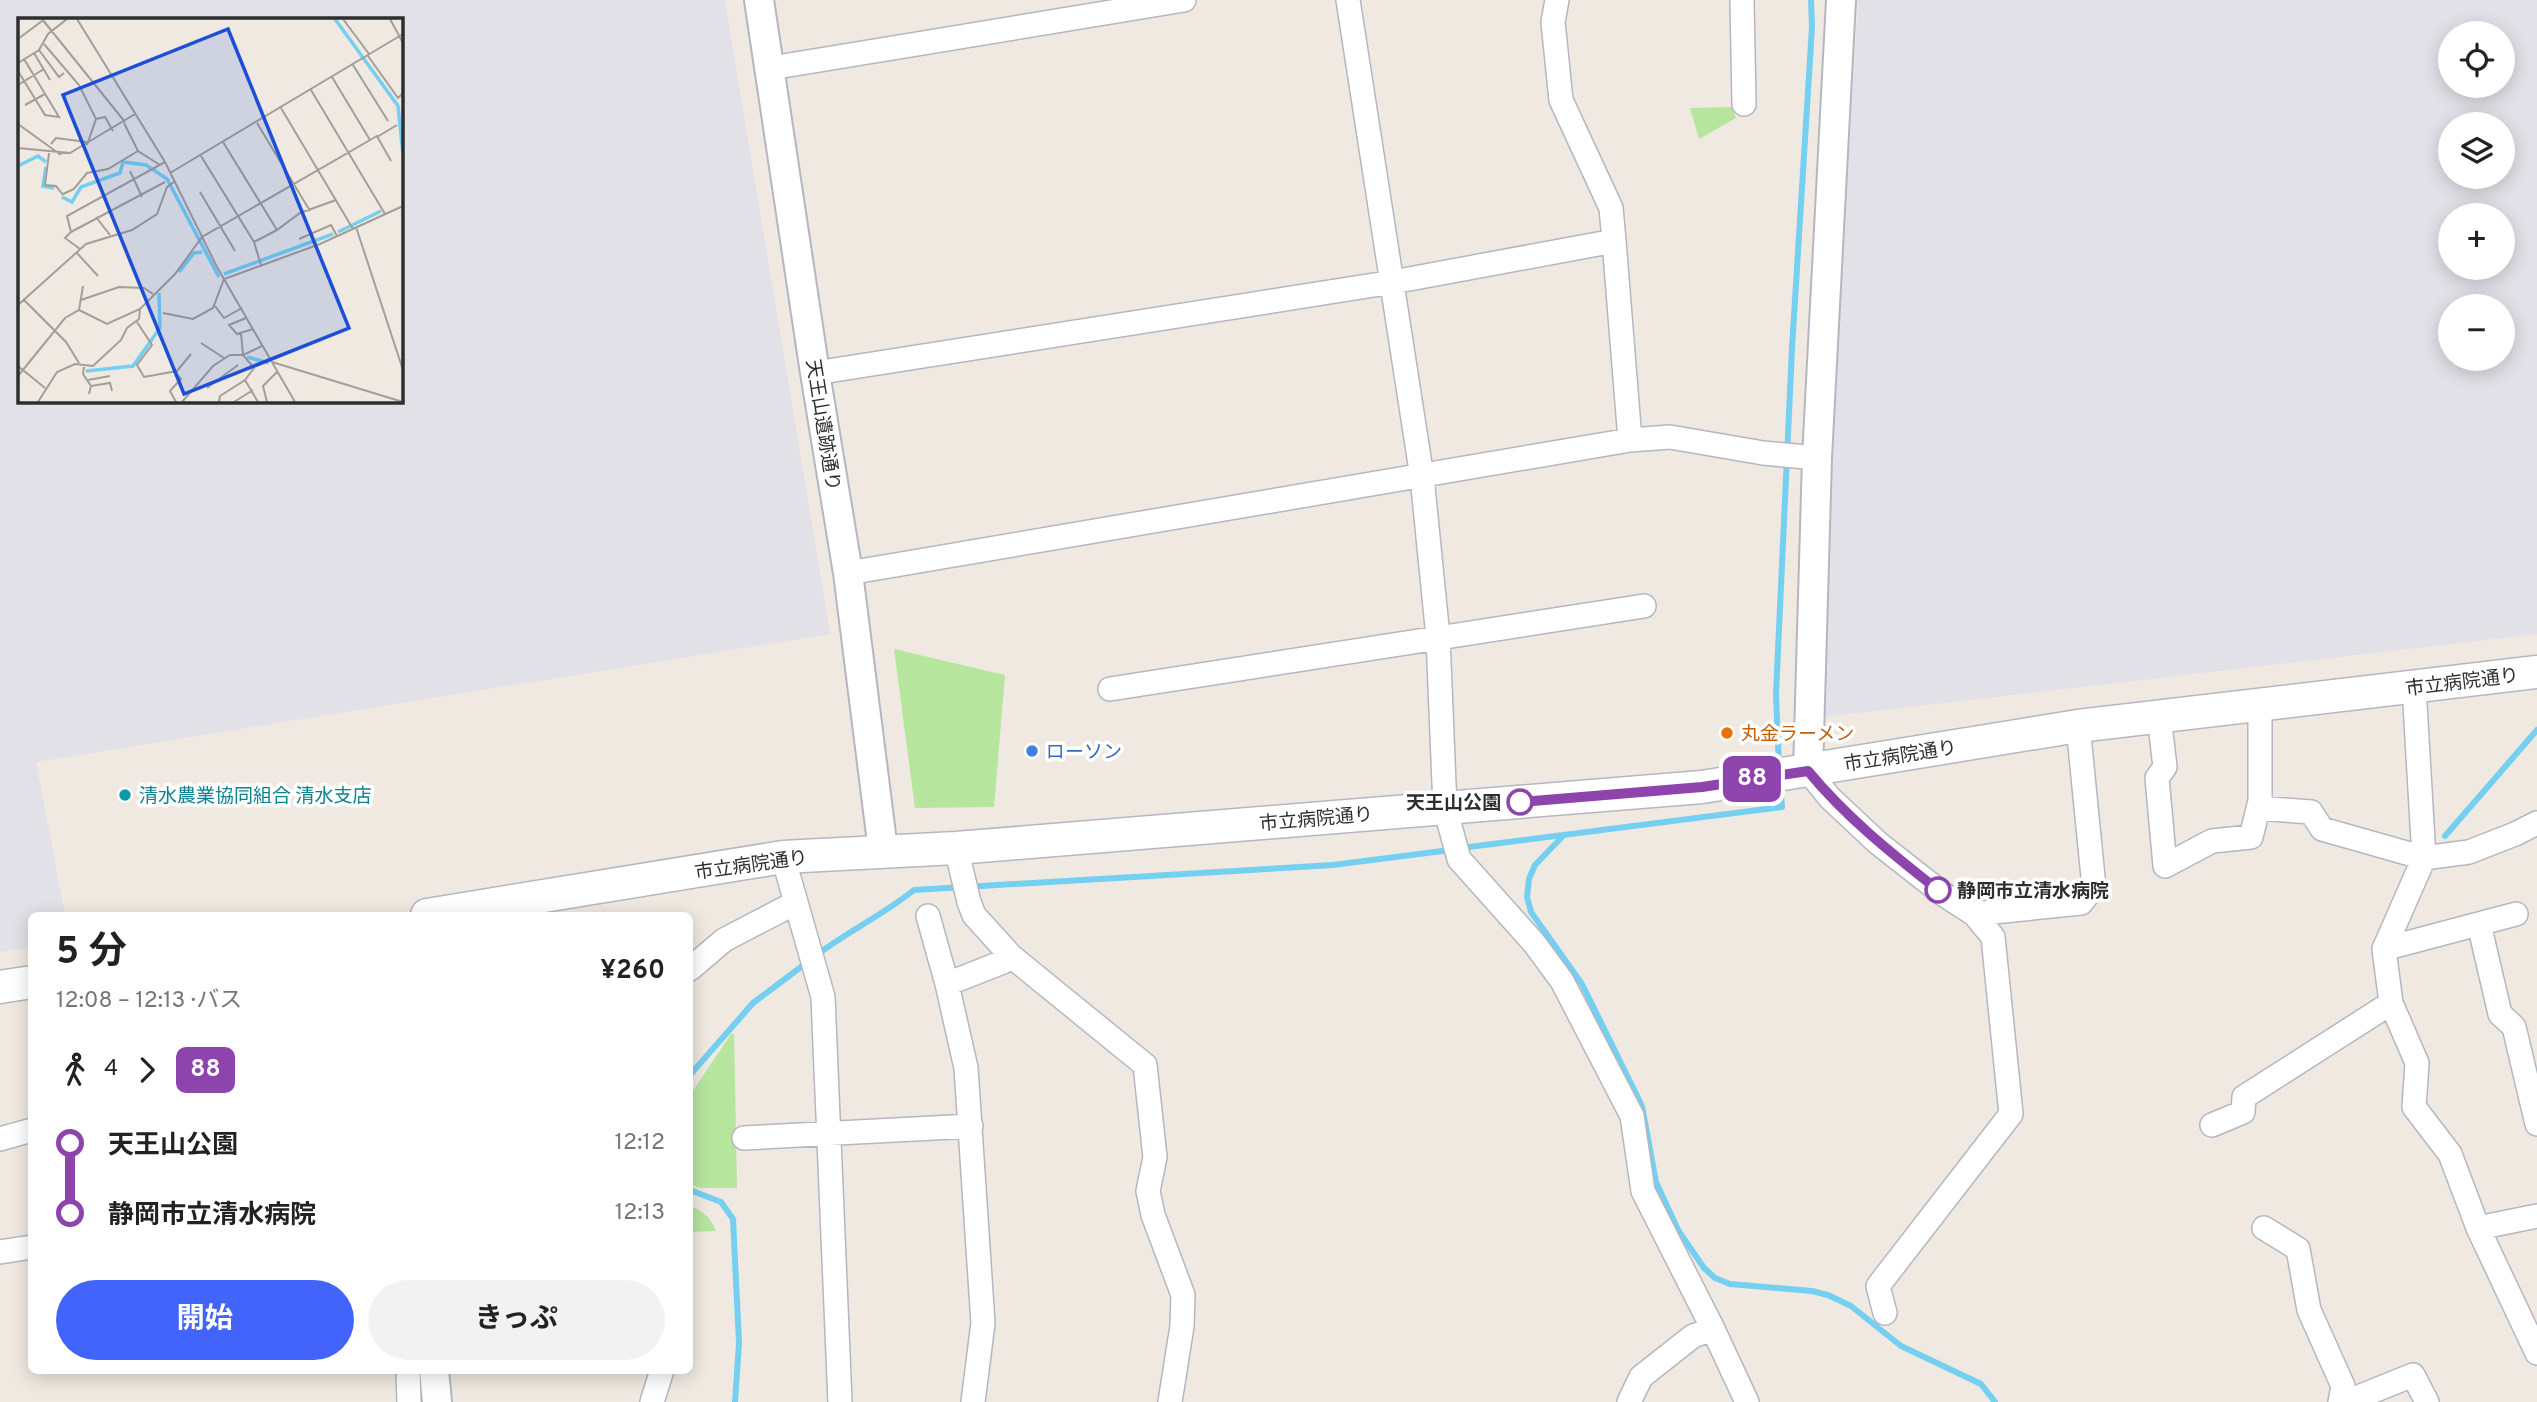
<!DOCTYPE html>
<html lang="ja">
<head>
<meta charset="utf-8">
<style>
	body { margin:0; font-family:Overpass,"Noto Sans JP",sans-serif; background:#f2f2f2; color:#222; height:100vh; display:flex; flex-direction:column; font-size:26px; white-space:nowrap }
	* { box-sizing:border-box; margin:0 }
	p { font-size:23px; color:#767676 }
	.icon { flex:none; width:38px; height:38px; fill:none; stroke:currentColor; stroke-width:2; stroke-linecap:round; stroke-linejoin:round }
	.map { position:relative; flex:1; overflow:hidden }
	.details { position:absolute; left:28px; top:912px; width:665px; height:462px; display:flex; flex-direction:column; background:#fff; border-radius:10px; box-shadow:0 4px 18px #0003 }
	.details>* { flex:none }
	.badge { padding:0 14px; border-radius:10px; font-size:24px; line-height:46px }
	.controls { position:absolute; left:2438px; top:21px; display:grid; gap:14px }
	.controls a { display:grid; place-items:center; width:77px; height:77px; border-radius:50%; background:#fff; box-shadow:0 4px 18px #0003; font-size:35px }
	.map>.badge { position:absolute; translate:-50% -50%; box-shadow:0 0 0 4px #fff }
	.legs { display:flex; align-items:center; gap:10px; height:77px; padding:0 28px; font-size:23px }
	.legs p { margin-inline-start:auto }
	.head { display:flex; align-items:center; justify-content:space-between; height:119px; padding:0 28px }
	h1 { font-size:38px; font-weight:700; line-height:52px }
	.primary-button { display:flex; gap:14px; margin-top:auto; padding:14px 28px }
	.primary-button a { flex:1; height:80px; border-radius:42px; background:#4264fb; color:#fff; font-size:28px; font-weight:700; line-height:80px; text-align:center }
	.primary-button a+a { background:#f2f2f2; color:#222 }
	ul { padding:0 28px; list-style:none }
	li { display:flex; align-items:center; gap:24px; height:70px; font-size:26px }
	li i { display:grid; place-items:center; width:10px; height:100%; margin:0 9px; background:currentColor }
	li i::after { content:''; width:18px; height:18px; margin:-9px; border:5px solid; border-radius:50%; background:#fff }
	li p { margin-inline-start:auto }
	li:first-child i { background:linear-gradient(#0000 50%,currentColor 0) }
	li:last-child i { background:linear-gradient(currentColor 50%,#0000 0) }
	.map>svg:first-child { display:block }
	.industrial { fill:#e3e1e8; fill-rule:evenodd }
	.green { fill:#b6e59e }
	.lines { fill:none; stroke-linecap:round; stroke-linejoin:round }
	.stream { stroke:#75cff0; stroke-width:6 }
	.minor-casing { stroke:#b4b7c1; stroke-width:26 }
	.tertiary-casing { stroke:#b4b7c1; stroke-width:32 }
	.secondary-casing { stroke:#b4b7c1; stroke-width:35 }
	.minor { stroke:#fff; stroke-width:23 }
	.tertiary { stroke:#fff; stroke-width:28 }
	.secondary { stroke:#fff; stroke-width:32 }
	.line-1-casing { stroke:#fff; stroke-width:16 }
	.line-1 { stroke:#8e44ad; stroke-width:10 }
	.food-dot { fill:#e8710a; stroke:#fff; stroke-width:2.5 }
	.shop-dot { fill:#3f7fe0; stroke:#fff; stroke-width:2.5 }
	.culture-dot { fill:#0f9aa8; stroke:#fff; stroke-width:2.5 }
	.stop-1-dot { fill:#fff; stroke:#8e44ad; stroke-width:3.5 }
	.labels { text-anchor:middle; stroke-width:7; stroke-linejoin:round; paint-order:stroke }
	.street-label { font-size:19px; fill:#2e2e2e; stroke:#fff }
	.food-label { font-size:19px; fill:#c56008; stroke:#fff; text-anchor:start }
	.shop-label { font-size:19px; fill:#366cbe; stroke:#fff; text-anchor:start }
	.culture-label { font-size:19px; fill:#0d838f; stroke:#fff; text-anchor:start }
	.stop-label { font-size:19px; font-weight:bold; fill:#2e2e2e; stroke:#fff; text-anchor:end }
	.inset-river { fill:none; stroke:#75cff0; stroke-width:3.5 }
	.inset-road { fill:none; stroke:#a29e99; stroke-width:2 }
	.view { fill:#1d4ed8; fill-opacity:0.15; stroke:#1d4ed8; stroke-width:3.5 }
	.inset-edge { fill:none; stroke:#2e2e2e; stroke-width:3.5 }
</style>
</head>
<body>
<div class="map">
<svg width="2537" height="1402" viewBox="0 0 2537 1402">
	<rect width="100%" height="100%" fill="#efe9e1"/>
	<path class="industrial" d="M0,0h725l105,634 -794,128 29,153h-33l-1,32 -31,5zM19,19h382v382h-382z
		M1858,0h679v634l-722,84zM2450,33h52v53h-52zM2450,124h52v53h-52zM2450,215h52v53h-52zM2450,306h52v53h-52z"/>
	<path class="green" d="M1732,107l4,11 -37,21 -9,-31z
		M894,649l111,26 -11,132 -79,1z
		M731,1034h3l3,154h-37l-10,-4v-89z
		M690,1206c13,5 21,11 26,25l-26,1z"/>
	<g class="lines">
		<path class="stream" d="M1779,766l-3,-72 16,-346 20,-321 -1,-27
			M1564,835l-29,30 -6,14 -2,18 4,15 51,72 60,122 14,76 22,48 26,38 11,10 15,6 82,7 16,4 23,11 50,40 80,38 14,18
			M2445,836l92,-106
			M1461,848l321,-41 -2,-23
			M818,954c31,-23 66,-40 96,-64l419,-25 117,-15
			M690,1075l63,-72 56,-42
			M690,1190l31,12 12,17 6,124 -4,59"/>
		<g class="minor-casing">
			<path id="minor" d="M1348,0l74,477 16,160 7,171 14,51 75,84 28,38 70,135 11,75 70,138 34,73
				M1742,0l2,104
				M771,68l413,-68
				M1614,241l16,199
				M815,373l578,-91 221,-41 -3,-33 -50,-108 -8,-78 4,-22
				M848,573l782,-133 40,-3 93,16 54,5
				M2414,687l10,171 -40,91 7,54 26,60 -3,44 36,47 28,74 59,125
				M1110,689l534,-83
				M2159,716l6,51 -8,11 8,88 47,-25 39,-4 9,-36v-96
				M1808,771l22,27 48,45 65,51 31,20 19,23 18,177 -133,172 7,27
				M2258,808l53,4 11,17 102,29 45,-6 46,-18 22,-11
				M956,848l13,54 5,13 37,41 134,109 10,92 -7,34 5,24 30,80 -1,31 -12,76
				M783,857l40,140 17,405
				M1974,914l107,-11 13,-16 -16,-161
				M928,916l19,68 19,84 17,255 -10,79
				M2479,924l21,90 14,13 23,97
				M2384,949l132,-35
				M690,969l34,-29 71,-37
				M947,984l56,-22 8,-6
				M2212,1125l31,-13 1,-15 147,-94
				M744,1138l227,-12
				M0,1139l32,-9
				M2264,1228l34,21 11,61 34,76 -3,16
				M2478,1228l59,-12
				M0,1252l32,-5
				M408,1370l1,32
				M652,1402l10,-32
				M1629,1402l12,-25 52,-41 20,-7
				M2346,1402l67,-27 14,27"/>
		</g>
		<g class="tertiary-casing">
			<path id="tertiary" d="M759,0l56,373 33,200 35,277
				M1808,771l9,-313 24,-458
				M434,1370l3,32"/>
		</g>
		<g class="secondary-casing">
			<path id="secondary" d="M427,915l356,-58 173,-9 746,-61 376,-61 459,-54
				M0,987l32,-5"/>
		</g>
		<use href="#minor" class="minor"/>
		<use href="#tertiary" class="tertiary"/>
		<use href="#secondary" class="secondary"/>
	</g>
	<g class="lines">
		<g class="line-1-casing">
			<path id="line-1" d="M1520,802l182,-15 106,-16c38,46 83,82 130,119"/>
		</g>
		<use href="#line-1" class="line-1"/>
	</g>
	<circle class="food-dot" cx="1727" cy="733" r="7"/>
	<circle class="shop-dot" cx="1032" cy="751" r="7"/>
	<circle class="culture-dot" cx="125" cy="795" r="7"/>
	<g class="stop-1-dot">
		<circle cx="1520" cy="802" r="12"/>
		<circle cx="1938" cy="890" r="12"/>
	</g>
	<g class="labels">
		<g class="street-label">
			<text transform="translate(824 425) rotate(81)" y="7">天王山遺跡通り</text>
			<text transform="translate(2462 681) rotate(-7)" y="7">市立病院通り</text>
			<text transform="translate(1900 755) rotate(-9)" y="7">市立病院通り</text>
			<text transform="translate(1316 818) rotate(-5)" y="7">市立病院通り</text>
			<text transform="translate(751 864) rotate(-8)" y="7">市立病院通り</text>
		</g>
		<g class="food-label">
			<text x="1741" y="740">丸金ラーメン</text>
		</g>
		<g class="shop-label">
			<text x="1046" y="758">ローソン</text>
		</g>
		<g class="culture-label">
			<text x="139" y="802">清水農業協同組合 清水支店</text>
		</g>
		<g class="stop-label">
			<text x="1501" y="809">天王山公園</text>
			<text x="1957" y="897" text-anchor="start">静岡市立清水病院</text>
		</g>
	</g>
	<g transform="translate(18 18)">
		<rect width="385" height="385" fill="#efe9e1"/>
		<path class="inset-river" d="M317,1l63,87 5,48M0,148l20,-10 8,6M28,149l-3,19 11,2M44,179l10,5 9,-15 39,-14 3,-11 23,3 21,14 52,98M320,214l43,-21M161,254l15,-19 8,-1M206,256l109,-40M229,339l22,6M68,353l47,-5 27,-38 -1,-35"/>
		<path class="inset-road" d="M24,1l83,103M59,1l88,143 52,105 78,135M325,1l26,35M372,1l13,24M0,21l24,-18M26,26l35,41 17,34 -9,26M21,32l20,27 5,-4M16,35l16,27M350,38l30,42 5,-5M0,45l21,-13 9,-16 19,-15M335,47l35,56M0,53l27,44 14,2 -35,-58M314,59l38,63M0,67l26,-16M293,72l74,124M7,87l20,-11M263,90l72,121M78,101l9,-2 8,14M106,105l14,28 22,14M239,105l53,88M0,106l43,31M359,119l20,-12M205,124l54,88 23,-17 36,-13M33,126l5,-6 31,4M0,130l52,5 65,-39M31,135l-4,32 11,1 7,9M183,138l53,86 7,23M112,153l12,26M152,155l233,-139M182,174l35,59M45,176l11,-5 13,-16 21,-4 30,-18M78,199l14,18M338,209l47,143M53,214l94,-50M281,221l32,-14 6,11M236,224l23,-12M62,231l-15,-11 6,-6 -4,-16 98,-54M58,234l22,24M5,281l43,43 13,21M63,282l38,-13 25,1 9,6M0,287l68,-61 46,-14 25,-16 10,-27 7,-5M197,288l9,12 18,-10M61,292l4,-24M145,295l30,6 20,-11 11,-29 96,-35 83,-38M228,300l-17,7 8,9 16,-5M119,304l15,23 -15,20 7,12 33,-6 14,-17M183,325l23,15M254,344l131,40M0,348l27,22M66,349l-1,7 8,12 -2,8M156,353l7,8 -11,12 6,11M0,358l47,-58 14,-8 28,14 33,-15 35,-35 27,-37 175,-101 14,25M70,362l22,-4M227,362l13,22M73,368l19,-3 2,8M189,370l31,-23M20,384l19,-30 18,-8 18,2 28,-26 6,-12 12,-9 1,-10M164,384l31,-36 17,-11h13l19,-9M201,384l1,-6 25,-16 9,-12 -11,-13 -2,-22M216,384l19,-12M249,384l-4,-16 14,-14"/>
		<path class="view" d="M210,11l121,299 -165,66 -121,-299z"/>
		<rect width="385" height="385" class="inset-edge"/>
	</g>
</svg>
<div class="controls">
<a><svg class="icon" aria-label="locate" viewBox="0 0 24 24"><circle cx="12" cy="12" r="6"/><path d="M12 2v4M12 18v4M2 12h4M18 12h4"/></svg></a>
<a><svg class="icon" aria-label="layers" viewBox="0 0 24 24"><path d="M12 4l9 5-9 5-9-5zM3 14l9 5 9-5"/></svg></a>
<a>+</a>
<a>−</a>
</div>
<b class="badge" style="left:1752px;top:779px;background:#8e44ad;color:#fff">88</b>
<section class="details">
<div class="head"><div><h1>5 分</h1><p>12:08 – 12:13 · バス</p></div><b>¥260</b></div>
<div class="legs"><svg class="icon" aria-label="walk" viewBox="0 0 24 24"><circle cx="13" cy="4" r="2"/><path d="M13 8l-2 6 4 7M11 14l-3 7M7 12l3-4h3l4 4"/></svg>4<svg class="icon" aria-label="forward" viewBox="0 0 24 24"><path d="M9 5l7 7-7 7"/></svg><b class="badge" style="background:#8e44ad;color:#fff">88</b></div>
<ul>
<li><i style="color:#8e44ad"></i><b>天王山公園</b><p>12:12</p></li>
<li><i style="color:#8e44ad"></i><b>静岡市立清水病院</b><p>12:13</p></li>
</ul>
<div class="primary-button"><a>開始</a><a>きっぷ</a></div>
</section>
</div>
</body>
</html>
